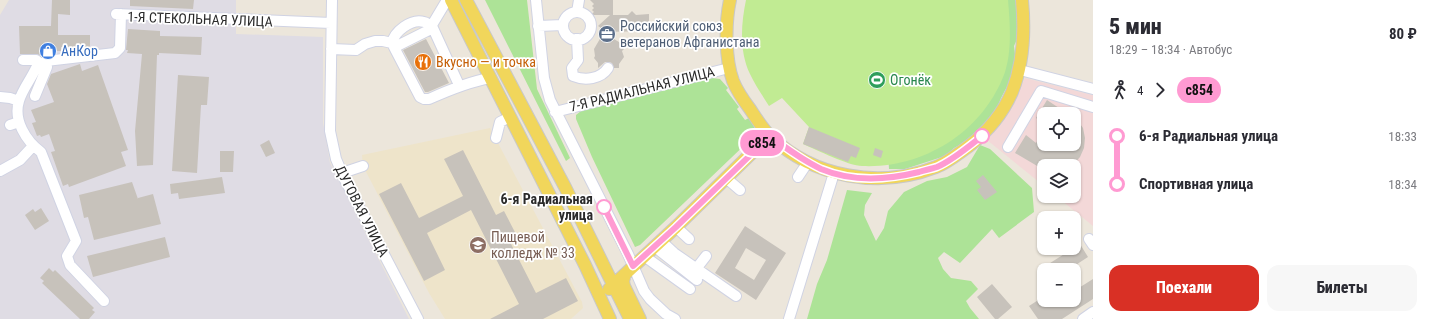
<!DOCTYPE html>
<html lang="ru">
<head>
<meta charset="utf-8">
<style>
	body { margin:0; font-family:"Roboto Condensed",sans-serif; background:#f7f7f7; color:#2b2b33; height:100vh; display:flex; flex-direction:column; font-size:15px; white-space:nowrap }
	* { box-sizing:border-box; margin:0 }
	p { font-size:13px; color:#7c7c81 }
	.icon { flex:none; width:22px; height:22px; fill:none; stroke:currentColor; stroke-width:2; stroke-linecap:round; stroke-linejoin:round }
	.map { position:relative; flex:1; overflow:hidden }
	.details { display:flex; flex-direction:column; background:#fff; width:340px }
	.details>* { flex:none }
	.badge { padding:0 8px; border-radius:13px; font-size:14px; line-height:26px }
	.tools { position:absolute; left:1037px; top:107px; display:grid; gap:8px }
	.tools a { display:grid; place-items:center; width:44px; height:44px; border-radius:8px; background:#fff; box-shadow:0 1px 3px #0004; font-size:20px }
	.map>.badge { position:absolute; translate:-50% -50%; box-shadow:0 0 0 2px #fff }
	.legs { display:flex; align-items:center; gap:6px; height:44px; padding:0 16px; font-size:13px }
	.legs p { margin-inline-start:auto }
	.overview { display:flex; align-items:center; justify-content:space-between; height:68px; padding:0 16px }
	h1 { font-size:22px; font-weight:800; line-height:30px }
	.action { display:flex; gap:8px; margin-top:auto; padding:8px 16px }
	.action a { flex:1; height:46px; border-radius:12px; background:#d93025; color:#fff; font-size:16px; font-weight:800; line-height:46px; text-align:center }
	.action a+a { background:#f7f7f7; color:#2b2b33 }
	ul { padding:0 16px; list-style:none }
	li { display:flex; align-items:center; gap:14px; height:48px; font-size:15px }
	li i { display:grid; place-items:center; width:6px; height:100%; margin:0 5px; background:currentColor }
	li i::after { content:''; width:10px; height:10px; margin:-5px; border:3px solid; border-radius:50%; background:#fff }
	li p { margin-inline-start:auto }
	li:first-child i { background:linear-gradient(#0000 50%,currentColor 0) }
	li:last-child i { background:linear-gradient(currentColor 50%,#0000 0) }
	main { display:flex; flex:1; min-height:0 }
	.map>svg:first-child { display:block }
	.industrial { fill:#dfdce4 }
	.education { fill:#eee4ca }
	.medical { fill:#f3d8d8; fill-rule:evenodd }
	.green { fill:#ade397 }
	.pitch { fill:#c1eb93 }
	.building { fill:#c7c2bb; fill-rule:evenodd }
	.lines { fill:none; stroke-linecap:round; stroke-linejoin:round }
	.minor-casing { stroke:#d0d3e3; stroke-width:12 }
	.major-casing { stroke:#c8c8c8; stroke-width:14 }
	.minor { stroke:#fff; stroke-width:10 }
	.major { stroke:#f1d65b; stroke-width:12 }
	.line-1-casing { stroke:#fff; stroke-width:9 }
	.line-1 { stroke:#ff9ad2; stroke-width:6 }
	.stop-1-dot { fill:#fff; stroke:#ff9ad2; stroke-width:2 }
	.labels { text-anchor:middle; stroke-width:3.5; stroke-linejoin:round; paint-order:stroke }
	.street-label { font-size:14px; fill:#2a2a2a; stroke:#fff }
	.service-label { font-size:14px; fill:#4e5e75; stroke:#fff; text-anchor:start }
	.shop-label { font-size:14px; fill:#366cbe; stroke:#fff; text-anchor:start }
	.food-label { font-size:14px; fill:#c56008; stroke:#fff; text-anchor:start }
	.leisure-label { font-size:14px; fill:#27864d; stroke:#fff; text-anchor:start }
	.stop-label { font-size:14px; font-weight:bold; fill:#2a2a2a; stroke:#fff; text-anchor:end }
	.education-label { font-size:14px; fill:#785e54; stroke:#fff; text-anchor:start }
</style>
</head>
<body>
<main>
<div class="map">
<svg width="1093" height="319" viewBox="0 0 1093 319">
	<rect width="100%" height="100%" fill="#ece6db"/>
	<path class="industrial" d="M9,0h227v34l87,3v86l7,40 79,156h-409v-304z"/>
	<path class="education" d="M490,128l92,174 1,6 -12,11h-126l-16,-26 -66,-127 -1,-11z"/>
	<path class="medical" d="M1025,78l68,17v131l-37,-30h18v-30h-30v20l-57,-46 20,-27zM1044,114h30v30h-30z"/>
	<path class="green" d="M485,0h42l10,89 33,69 -4,3z
		M995,0h21l3,8 -1,29 -4,9 2,16 -5,17 -10,19 -6,15 -28,28 -13,7 -9,8 -40,13h-16l-1,-18z
		M712,78l8,1 8,9 -2,2 13,17 -2,2 8,11 4,-2c5,7 7,10 4,19l-113,108 -5,2 -43,-90 -16,-38v-4l5,-4z
		M980,145l10,4 42,39 2,24 -35,26 -7,-9 -32,34 -16,-11 -6,6 5,11 8,9 20,3 7,8 -12,12 4,7 9,11h-172l10,-35 10,-24 20,-70 25,3 -7,12 -1,10 12,26 8,-13 4,-17 16,-19 23,-11 20,-4 20,-10z"/>
	<path class="pitch" d="M746,0h262c2,23 4,50 -3,72 -21,59 -81,97 -143,94 -13,0 -45,-16 -59,-22l6,-17 -27,-29 -13,8c-6,-10 -14,-21 -19,-32 -11,-23 -9,-50 -4,-74z"/>
	<path class="building" d="M52,0h18v15l-12,-1v21h32v12h-29v4h-7v3l-12,2 -6,-2h-16l-1,-28h32z
		M130,0h64l-1,9 -63,-3z
		M590,0h23v15h-23l4,-3 -2,-2 2,-2 -2,-2 2,-2z
		M632,11l4,4 13,-1v17l-47,1 17,10 5,7 -2,2 2,6 -5,7v4h-5l-2,-5 -3,-1h-4l-7,6v-5l-4,-5 1,-2 -1,-7 7,-12v-9l-3,-2 12,-11h18z
		M128,29l32,2v5l42,1 -1,18 -42,-2v2h-2l-4,110 -16,1 -2,-35 7,-77 -15,-1 1,-3h-2z
		M426,39l23,44 -21,9h-3l-22,-42z
		M80,64l2,7 16,-6 30,85 -7,2 5,14 -57,21 -1,-3 -5,2 -12,-34 4,-1 -6,-17 -8,3 -1,-2 -3,1 -5,-13 4,-1 -5,-12 23,-8 -7,-18 4,-10z
		M178,75l31,2 -2,28h-6l-4,68 -25,-2z
		M1047,100l21,14h-24v9l-8,-5z
		M1074,115l9,13 2,10 -1,10 -4,9 -7,8 -2,1h-27v4l-29,-17 11,-18 10,8 8,-13v14h30z
		M809,127l51,21 -4,10 -5,-2 -3,6 -45,-18z
		M269,140l6,13 -9,4 -6,-12z
		M875,148l8,3 -2,7 -8,-3z
		M463,150l33,65 8,-4 14,27 -8,4 26,51 30,-15 12,23 -35,18h-53l29,-15 -48,-94 -44,23 18,37 -21,11 -45,-87 22,-11 18,35 44,-22 -19,-37z
		M220,151h14l-1,21h-13z
		M983,175l14,17 -12,8 -8,-10 4,-3 -5,-6z
		M222,177l3,16 -46,6 -1,-6 -7,1 -1,-10z
		M132,182l6,17v-1l15,-4 8,30 -67,16 -6,-23 -4,1 -5,-23z
		M41,208l8,13 -14,9 -10,-15 8,-6 2,3z
		M745,226l41,27 -30,47 -41,-27zM746,248l20,12 -12,20 -19,-12z
		M165,237l5,20 -77,20 -6,-21z
		M1080,244l8,13 -20,13h-17l-4,-5z
		M49,268l4,4 2,-2 39,38 -2,2 3,2 -6,7h-9l-38,-36 2,-2 -4,-3z
		M1093,279v20l-31,20h-24l-9,-13 14,-9 6,10 11,-7h14v-9z
		M992,284l20,23 -14,12h-3l-18,-22z"/>
	<g class="lines">
		<g class="minor-casing">
			<path id="minor" d="M332,0l-2,131 6,28 9,21 73,139
				M447,0l-18,30 -32,16 -1,5 24,46 4,2h5c20,-9 39,-17 61,-21
				M536,0l8,78 6,22 78,154 16,37 6,8 16,15 9,5
				M577,12l2,-12
				M563 26a14 14 0 1 1 28 0a14 14 0 1 1-28 0Z
				M116,14l215,9
				M538,26l25,-1
				M577,39l1,21 -6,8 1,8c12,5 28,3 35,-8
				M331,49l25,1 9,-6 10,-3h8l9,2
				M396,51l-4,-8c2,-11 19,-25 32,-21 2,0 6,3 8,4l27,59
				M23,60h13l5,4
				M1020,70l73,19
				M35,96l12,-29 -1,-6
				M0,97l10,1 9,3
				M555,112l174,-44
				M10,125l9,-3
				M496,138l4,-16 10,-5
				M1008,147l33,-56 52,16
				M0,171l20,-11 13,-14
				M342,173l21,-7
				M798,177l10,-15
				M726,178l14,12
				M676,227l13,12
				M1089,239l4,6
				M661,241l13,12 62,43
				M655,247l42,33
				M644,256l46,33
				M696,269l10,-13
				M104,301l-34,-36 -3,-9 9,-15 -35,-89c-15,-11 -28,-32 -22,-51 3,-11 12,-22 17,-33l10,-7 69,-8 5,-5 1,-34
				M789,319l45,-146
				M1083,319l10,-7"/>
		</g>
		<g class="major-casing">
			<path id="major" d="M451,0l134,265 25,54
				M466,0l99,187 65,132
				M730,0c-5,23 -5,59 3,81 4,10 11,20 17,28 6,9 12,19 20,27 44,42 110,53 166,31 11,-4 23,-14 33,-21 18,-14 34,-33 43,-54 12,-30 13,-61 10,-92
				M625,274l-2,7 1,5 16,33
				M609,289l67,-62 94,-92"/>
		</g>
		<use href="#minor" class="minor"/>
		<use href="#major" class="major"/>
	</g>
	<g class="lines">
		<g class="line-1-casing">
			<path id="line-1" d="M604,207l29,59 43,-39 94,-91c16,12 32,24 51,33 31,13 66,11 98,3 6,-2 12,-3 18,-5 16,-7 31,-20 45,-31"/>
		</g>
		<use href="#line-1" class="line-1"/>
	</g>
	<defs>
		<g id="office-disc" transform="scale(0.9)"><circle r="9.5" fill="#5c6f8a" stroke="#fff"/><path d="M-6-3h4V-5.5h4V-3h4V5H-6ZM-1-4.5V-3h2v-1.5ZM-6 0V1H6V0Z" fill="#fff"/></g>
		<g id="shop-disc" transform="scale(0.9)"><circle r="9.5" fill="#3f7fe0" stroke="#fff"/><path d="M-5-2.5h2.3a2.7 3.5 0 0 1 5.4 0H5L5.5 6h-11ZM-1.5-2.5h3a1.5 2.3 0 0 0-3 0Z" fill="#fff"/></g>
		<g id="restaurant-disc" transform="scale(0.9)"><circle r="9.5" fill="#e8710a" stroke="#fff"/><path d="M-5-6h1v4h1v-4h1v4h1v-4h1v5L-1.5 .5V6h-2V.5L-5-1ZM5-6V6H3V1.5H1.5Q1.5-4 5-6Z" fill="#fff"/></g>
		<g id="stadium-disc" transform="scale(0.9)"><circle r="9.5" fill="#2e9e5b" stroke="#fff"/><path d="M0-5a6.5 5 0 1 0 0 10a6.5 5 0 1 0 0-10ZM-3.5-1.8h7v3.6h-7Z" fill="#fff"/></g>
		<g id="university-disc" transform="scale(0.9)"><circle r="9.5" fill="#8d6e63" stroke="#fff"/><path d="M0-5L7-2L0 1L-7-2ZM-4 1L0 2.5L4 1V4Q0 6-4 4Z" fill="#fff"/></g>
	</defs>
	<g fill-rule="evenodd">
		<use href="#office-disc" x="607" y="34"/>
		<use href="#shop-disc" x="48" y="51"/>
		<use href="#restaurant-disc" x="423" y="62"/>
		<use href="#stadium-disc" x="877" y="80"/>
		<use href="#university-disc" x="478" y="245"/>
	</g>
	<g class="stop-1-dot">
		<circle cx="982" cy="136" r="7"/>
		<circle cx="604" cy="207" r="7"/>
	</g>
	<g class="labels">
		<g class="street-label">
			<text transform="translate(200 19) rotate(2)" y="5">1-Я СТЕКОЛЬНАЯ УЛИЦА</text>
			<text transform="translate(642 89) rotate(-14)" y="5">7-Я РАДИАЛЬНАЯ УЛИЦА</text>
			<text transform="translate(362 211) rotate(63)" y="5">ДУГОВАЯ УЛИЦА</text>
		</g>
		<g class="service-label">
			<text x="620" y="31">Российский союз<tspan x="620" dy="16">ветеранов Афганистана</tspan></text>
		</g>
		<g class="shop-label">
			<text x="61" y="56">АнКор</text>
		</g>
		<g class="food-label">
			<text x="436" y="67">Вкусно — и точка</text>
		</g>
		<g class="leisure-label">
			<text x="890" y="85">Огонёк</text>
		</g>
		<g class="stop-label">
			<text x="593" y="204">6-я Радиальная<tspan x="593" dy="16">улица</tspan></text>
		</g>
		<g class="education-label">
			<text x="491" y="242">Пищевой<tspan x="491" dy="16">колледж № 33</tspan></text>
		</g>
	</g>
</svg>
<div class="tools">
<a><svg class="icon" aria-label="locate" viewBox="0 0 24 24"><circle cx="12" cy="12" r="6"/><path d="M12 2v4M12 18v4M2 12h4M18 12h4"/></svg></a>
<a><svg class="icon" aria-label="layers" viewBox="0 0 24 24"><path d="M12 4l9 5-9 5-9-5zM3 14l9 5 9-5"/></svg></a>
<a>+</a>
<a>−</a>
</div>
<b class="badge" style="left:762px;top:143px;background:#ff9ad2;color:#111">с854</b>
</div>
<section class="details">
<div class="overview"><div><h1>5 мин</h1><p>18:29 – 18:34 · Автобус</p></div><b>80 ₽</b></div>
<div class="legs"><svg class="icon" aria-label="walk" viewBox="0 0 24 24"><circle cx="13" cy="4" r="2"/><path d="M13 8l-2 6 4 7M11 14l-3 7M7 12l3-4h3l4 4"/></svg>4<svg class="icon" aria-label="forward" viewBox="0 0 24 24"><path d="M9 5l7 7-7 7"/></svg><b class="badge" style="background:#ff9ad2;color:#111">с854</b></div>
<ul>
<li><i style="color:#ff9ad2"></i><b>6-я Радиальная улица</b><p>18:33</p></li>
<li><i style="color:#ff9ad2"></i><b>Спортивная улица</b><p>18:34</p></li>
</ul>
<div class="action"><a>Поехали</a><a>Билеты</a></div>
</section>
</main>
</body>
</html>
